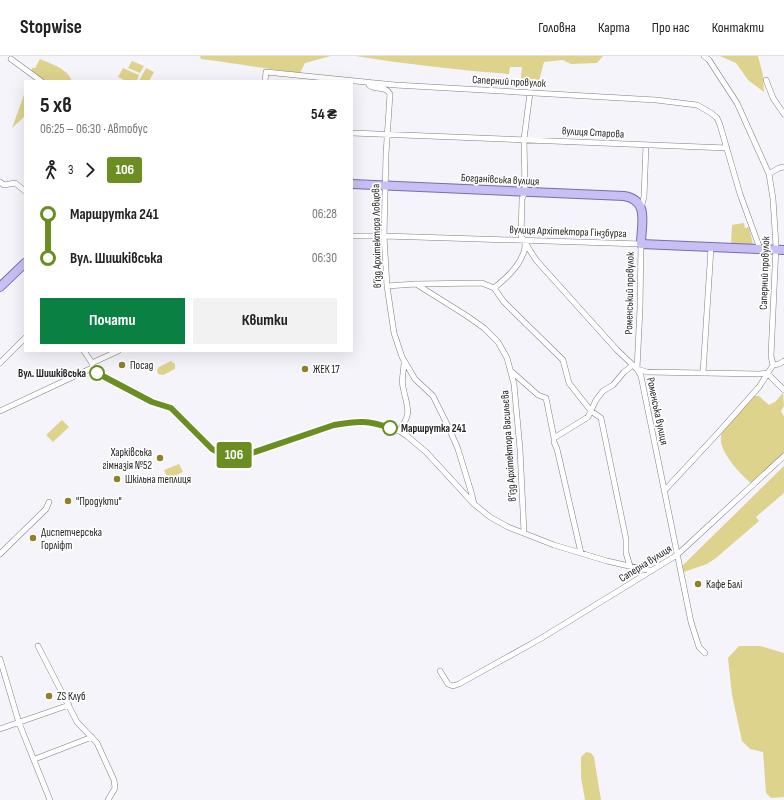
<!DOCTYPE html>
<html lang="uk">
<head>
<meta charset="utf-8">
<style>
	body { margin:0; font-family:"Sofia Sans Condensed",sans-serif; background:#f2f2f2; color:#222; height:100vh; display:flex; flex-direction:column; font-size:15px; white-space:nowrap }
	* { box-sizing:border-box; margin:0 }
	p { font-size:13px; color:#767676 }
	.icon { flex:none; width:22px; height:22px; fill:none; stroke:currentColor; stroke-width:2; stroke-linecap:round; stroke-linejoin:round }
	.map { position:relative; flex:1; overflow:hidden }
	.drawer { position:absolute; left:24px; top:24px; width:329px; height:272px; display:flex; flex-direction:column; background:#fff; border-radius:0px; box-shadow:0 4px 16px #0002 }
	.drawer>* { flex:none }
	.badge { padding:0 8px; border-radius:3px; font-size:14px; line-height:26px }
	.map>.badge { position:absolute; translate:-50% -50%; box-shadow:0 0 0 2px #fff }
	.legs { display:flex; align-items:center; gap:6px; height:44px; padding:0 16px; font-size:13px }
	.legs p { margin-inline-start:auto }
	.summary { display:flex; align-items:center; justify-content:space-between; height:68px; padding:0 16px }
	h1 { font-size:22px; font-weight:700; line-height:30px }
	.action { display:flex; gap:8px; margin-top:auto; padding:8px 16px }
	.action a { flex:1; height:46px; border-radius:0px; background:#0b8043; color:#fff; font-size:16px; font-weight:700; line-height:46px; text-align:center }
	.action a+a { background:#f2f2f2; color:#222 }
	ul { padding:0 16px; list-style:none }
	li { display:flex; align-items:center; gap:14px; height:44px; font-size:15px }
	li i { display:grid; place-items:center; width:6px; height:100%; margin:0 5px; background:currentColor }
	li i::after { content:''; width:10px; height:10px; margin:-5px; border:3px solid; border-radius:50%; background:#fff }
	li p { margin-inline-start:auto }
	li:first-child i { background:linear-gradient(#0000 50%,currentColor 0) }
	li:last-child i { background:linear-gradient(currentColor 50%,#0000 0) }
	header { display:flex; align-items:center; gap:24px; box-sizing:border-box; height:56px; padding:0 20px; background:#fff; border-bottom:1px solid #e0e0e0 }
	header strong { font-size:19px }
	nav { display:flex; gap:22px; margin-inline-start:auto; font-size:14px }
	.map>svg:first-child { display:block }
	.green { fill:#ded38d }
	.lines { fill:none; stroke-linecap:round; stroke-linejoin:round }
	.minor-casing { stroke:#7f7e84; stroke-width:6 }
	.primary-casing { stroke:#776da8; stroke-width:10 }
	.minor { stroke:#fff; stroke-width:5 }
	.primary { stroke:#c8bff5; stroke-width:8 }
	.line-1-casing { stroke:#fff; stroke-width:9 }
	.line-1 { stroke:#6b8e23; stroke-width:6 }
	.poi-dot { fill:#8e8128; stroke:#fff; stroke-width:1.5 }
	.stop-1-dot { fill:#fff; stroke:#6b8e23; stroke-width:2 }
	.labels { text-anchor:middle; stroke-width:3.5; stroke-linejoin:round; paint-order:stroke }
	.street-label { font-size:11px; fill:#252527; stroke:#fff }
	.poi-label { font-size:11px; fill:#252527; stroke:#fff; text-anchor:start }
	.stop-label { font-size:11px; font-weight:bold; fill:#252527; stroke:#fff; text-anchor:end }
</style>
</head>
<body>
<header>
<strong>Stopwise</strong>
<nav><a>Головна</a><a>Карта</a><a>Про нас</a><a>Контакти</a></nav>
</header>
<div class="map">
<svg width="784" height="744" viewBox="0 0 784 744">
	<rect width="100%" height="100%" fill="#f5f4fb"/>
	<path class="green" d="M200,0h131l-26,7 -5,10c-34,-4 -66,-10 -99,-14z
		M355,0h248l-6,7 -26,1 -8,-4 -19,2 -5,19h-17l-1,-4 1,-10h-12l-1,7c-52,-4 -103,-10 -154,-18z
		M720,0h38l5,19 1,17 -16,-12 -12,-17z
		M40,3c11,5 27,9 32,22h-28l-13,-10 1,-3h3z
		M132,5l12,5 -4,7 -12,-5z
		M123,12l16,7 -2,6h-11l-8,-4z
		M146,12l8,4 -5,9h-10z
		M25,36v24l-13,12z
		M744,167l1,5 4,-1 4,17h-22l1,-19z
		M171,305l4,3v5l-12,6 -5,-1 -1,-4 2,-3z
		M783,337l1,13 -3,5 3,6v36l-32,31c-11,-9 -33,-32 -31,-47 0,-2 1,-4 2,-6l30,-35h6l10,9 6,-3z
		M62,364l7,7 -16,15 -7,-7z
		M179,408l4,8 -15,7 -4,-9z
		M784,410v27l-28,24 3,4 -43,37 -9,6 -26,9 -1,-5z
		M159,419l3,4 -10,6 -2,-5z
		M739,590h21l24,7v144l-13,1 -5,-5 -3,-41 -13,-3 -8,-8 -10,-46 -4,-37z
		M586,696l5,1 3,4 7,43h-16l-4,-23v-20z"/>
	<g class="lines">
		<g class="minor-casing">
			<path id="minor" d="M704,0l5,4 28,43 32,71 4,25 3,47 -5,110 2,9
				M11,3l30,22
				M766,24l7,18 11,16
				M265,25l1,-9 129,13 261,15 41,5 14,8 6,5 3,7 20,69 19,52v3
				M369,26v3c7,6 16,0 21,9l-4,60 -2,82 3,50 7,47 8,24 13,22 18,17 15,30 10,23 14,46 2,9
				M530,37l-6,46 1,53 -3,7 -1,37 15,24 81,90 20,19 4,7 50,246 8,25 6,6
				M352,77l375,15
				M769,118l10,-6 5,-1
				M0,126l4,3 11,-2 10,8
				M641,152l3,-11 2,-52
				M352,180h32l257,8 -1,64 -3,61 10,3 113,2 7,-1 17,17
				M416,228l51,32 17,12 14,14 9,16 7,26 6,65 4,83
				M387,230l29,-2 66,-1 12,5 10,14 59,58 6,23 22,28 10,7 25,121v14l4,13
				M494,232c11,-9 24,-20 29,-34 2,-3 2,-9 2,-12
				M84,295l8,12
				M0,307l25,-25
				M92,312l7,6 40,22 19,8 13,4 41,41 7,4 8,2 16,1 91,-31 16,-3h21l28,9 8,5 19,16 48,52 16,13 18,10 46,18 53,16 44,10
				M92,312v-5l26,-12
				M511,315l27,24 8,3 8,40v4l3,7 24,104
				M703,317l8,-125
				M0,355l92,-43
				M399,375c14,-19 8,-23 4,-44 -2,-8 1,-16 1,-25
				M554,382l34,-21 8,-17 7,-9 10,-6 11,-13 9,-7
				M664,435l54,-58 41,-46 14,-22 6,-1 5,-3
				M0,498l46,-45 3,-7
				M38,590l39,76 20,21 17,37 1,8 -7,12
				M0,603l19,64 31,77
				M440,615l8,13 5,2 6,-2 81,-45 137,-84 107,-99
				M0,673l69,-24
				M35,703l57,-22"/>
		</g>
		<g class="primary-casing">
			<path id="primary" d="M352,128l272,12c26,4 17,29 17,48l143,6
				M0,231l25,-24"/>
		</g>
		<use href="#minor" class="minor"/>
		<use href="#primary" class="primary"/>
	</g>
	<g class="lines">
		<g class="line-1-casing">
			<path id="line-1" d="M97,317l55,29 19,6 41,41 7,4 8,2 16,1 91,-31c23,-4 35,-5 56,3"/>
		</g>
		<use href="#line-1" class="line-1"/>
	</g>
	<g class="poi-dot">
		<circle cx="122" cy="309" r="4"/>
		<circle cx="305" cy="313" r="4"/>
		<circle cx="160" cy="402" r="4"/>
		<circle cx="117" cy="423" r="4"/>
		<circle cx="68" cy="445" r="4"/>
		<circle cx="33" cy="482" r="4"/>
		<circle cx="698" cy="528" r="4"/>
		<circle cx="49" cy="640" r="4"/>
	</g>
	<g class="stop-1-dot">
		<circle cx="97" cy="317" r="7"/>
		<circle cx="390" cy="372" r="7"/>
	</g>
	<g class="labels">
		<g class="street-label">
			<text transform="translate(509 25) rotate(3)" y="4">Саперний провулок</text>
			<text transform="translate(593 76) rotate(3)" y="4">вулиця Старова</text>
			<text transform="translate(500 123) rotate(3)" y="4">Богданівська вулиця</text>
			<text transform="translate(568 175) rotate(2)" y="4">вулиця Архітектора Гінзбурга</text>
			<text transform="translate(376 180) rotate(-91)" y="4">в’їзд Архітектора Ловцова</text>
			<text transform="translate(764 217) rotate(-88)" y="4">Саперний провулок</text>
			<text transform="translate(629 237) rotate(-89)" y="4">Роменський провулок</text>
			<text transform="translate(658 355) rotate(78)" y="4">Роменська вулиця</text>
			<text transform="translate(508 390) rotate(-94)" y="4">в’їзд Архітектора Васильєва</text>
			<text transform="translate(645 507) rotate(-32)" y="4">Саперна вулиця</text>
		</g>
		<g class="poi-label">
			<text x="130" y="313">Посад</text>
			<text x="313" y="317">ЖЕК 17</text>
			<text x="152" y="400" text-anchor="end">Харківська<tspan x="152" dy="13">гімназія №52</tspan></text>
			<text x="125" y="427">Шкільна теплиця</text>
			<text x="76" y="449">"Продукти"</text>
			<text x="41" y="480">Диспетчерська<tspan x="41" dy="13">Горліфт</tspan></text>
			<text x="706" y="532">Кафе Балі</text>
			<text x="57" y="644">ZS Клуб</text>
		</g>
		<g class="stop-label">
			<text x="86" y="321">Вул. Шишківська</text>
			<text x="401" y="376" text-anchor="start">Маршрутка 241</text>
		</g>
	</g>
</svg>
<b class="badge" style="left:234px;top:399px;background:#6b8e23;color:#fff">106</b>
<section class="drawer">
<div class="summary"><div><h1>5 хв</h1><p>06:25 – 06:30 · Автобус</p></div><b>54 ₴</b></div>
<div class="legs"><svg class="icon" aria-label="walk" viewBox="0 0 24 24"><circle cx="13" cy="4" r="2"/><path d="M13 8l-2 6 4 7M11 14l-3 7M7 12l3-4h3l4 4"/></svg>3<svg class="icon" aria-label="forward" viewBox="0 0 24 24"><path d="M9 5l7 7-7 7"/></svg><b class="badge" style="background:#6b8e23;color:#fff">106</b></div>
<ul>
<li><i style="color:#6b8e23"></i><b>Маршрутка 241</b><p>06:28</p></li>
<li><i style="color:#6b8e23"></i><b>Вул. Шишківська</b><p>06:30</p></li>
</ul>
<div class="action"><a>Почати</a><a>Квитки</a></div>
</section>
</div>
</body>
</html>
